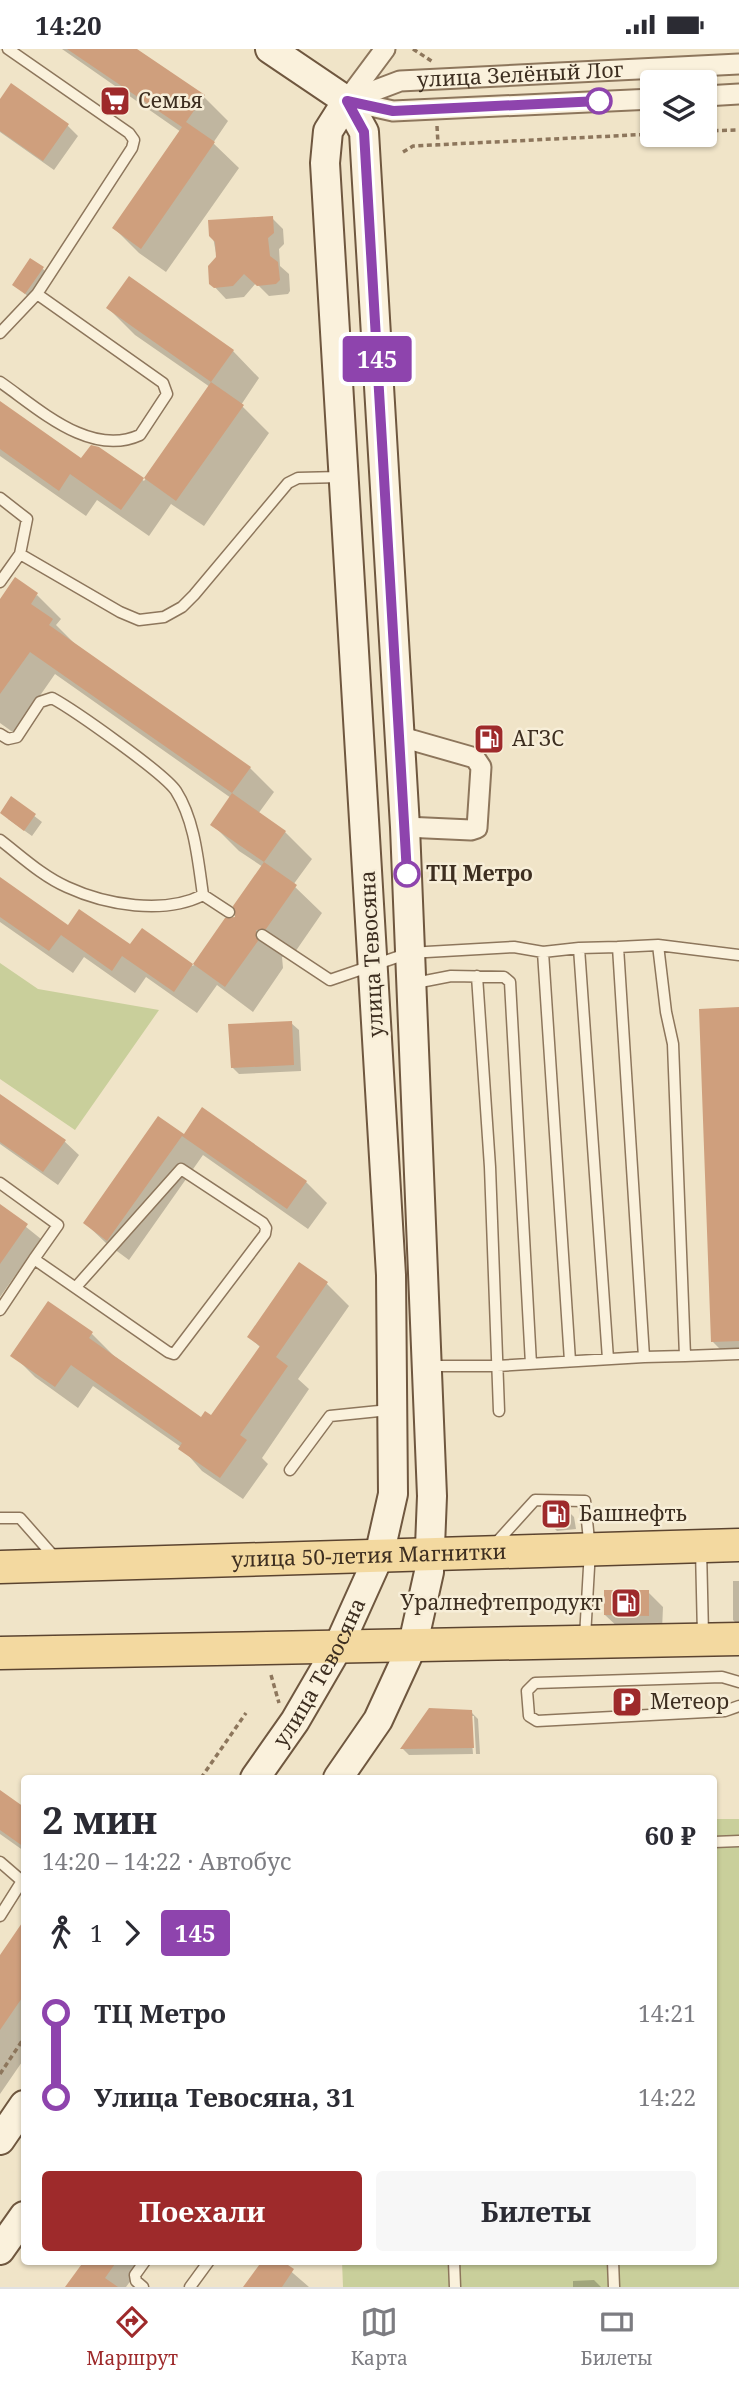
<!DOCTYPE html>
<html lang="ru">
<head>
<meta charset="utf-8">
<style>
	body { margin:0; font-family:"Noto Serif",serif; background:#f7f7f7; color:#2b2b33; height:100vh; display:flex; flex-direction:column; font-size:26px; white-space:nowrap }
	* { box-sizing:border-box; margin:0 }
	p { font-size:23px; color:#7c7c81 }
	.icon { flex:none; width:38px; height:38px; fill:none; stroke:currentColor; stroke-width:2; stroke-linecap:round; stroke-linejoin:round }
	.map { position:relative; flex:1; overflow:hidden }
	.details { position:absolute; left:21px; top:1726px; width:696px; height:490px; display:flex; flex-direction:column; background:#fff; border-radius:7px; box-shadow:0 2px 5px #0004 }
	.details>* { flex:none }
	.badge { padding:0 14px; border-radius:5px; font-size:24px; line-height:46px }
	.fabs { position:absolute; left:640px; top:21px; display:grid; gap:14px }
	.fabs a { display:grid; place-items:center; width:77px; height:77px; border-radius:7px; background:#fff; box-shadow:0 2px 5px #0004; font-size:35px }
	.map>.badge { position:absolute; translate:-50% -50%; box-shadow:0 0 0 4px #fff }
	.legs { display:flex; align-items:center; gap:10px; height:77px; padding:0 21px; font-size:23px }
	.legs p { margin-inline-start:auto }
	.summary { display:flex; align-items:center; justify-content:space-between; height:119px; padding:0 21px }
	h1 { font-size:38px; font-weight:700; line-height:52px }
	.primary-button { display:flex; gap:14px; margin-top:auto; padding:14px 21px }
	.primary-button a { flex:1; height:80px; border-radius:7px; background:#9e2a2b; color:#fff; font-size:28px; font-weight:700; line-height:80px; text-align:center }
	.primary-button a+a { background:#f7f7f7; color:#2b2b33 }
	ul { padding:0 21px; list-style:none }
	li { display:flex; align-items:center; gap:24px; height:84px; font-size:26px }
	li i { display:grid; place-items:center; width:10px; height:100%; margin:0 9px; background:currentColor }
	li i::after { content:''; width:18px; height:18px; margin:-9px; border:5px solid; border-radius:50%; background:#fff }
	li p { margin-inline-start:auto }
	li:first-child i { background:linear-gradient(#0000 50%,currentColor 0) }
	li:last-child i { background:linear-gradient(currentColor 50%,#0000 0) }
	.status { display:flex; justify-content:space-between; align-items:center; height:49px; padding:0 35px; background:#fff; direction:ltr }
	.status svg { height:19px; fill:currentColor }
	.dock { display:flex; justify-content:space-around; align-items:center; height:98px; border-top:2px solid #e1e1e2; background:#fff; font-size:19px; color:#7c7c81 }
	.dock a { display:grid; justify-items:center; gap:4px }
	.dock .on { color:#9e2a2b }
	.map>svg:first-child { display:block }
	.green { fill:#c9cf9b }
	.shadow { fill:#0003 }
	.building { fill:#cf9f7d }
	.lines { fill:none; stroke-linecap:round; stroke-linejoin:round }
	.lane-casing { stroke:#8d765c; stroke-width:13 }
	.street-casing { stroke:#8d765c; stroke-width:23 }
	.secondary-casing { stroke:#6f573f; stroke-width:32 }
	.primary-casing { stroke:#5b4430; stroke-width:35 }
	.path { stroke:#8d765c; stroke-width:3.5; stroke-dasharray:5 3.5; stroke-linecap:butt }
	.lane { stroke:#faf1dc; stroke-width:10 }
	.street { stroke:#faf1dc; stroke-width:19 }
	.secondary { stroke:#faf1dc; stroke-width:28 }
	.primary { stroke:#f3d9a0; stroke-width:32 }
	.line-1-casing { stroke:#fff; stroke-width:16 }
	.line-1 { stroke:#8e44ad; stroke-width:10 }
	.stop-1-dot { fill:#fff; stroke:#8e44ad; stroke-width:3.5 }
	.labels { text-anchor:middle; stroke-width:5; stroke-linejoin:round; paint-order:stroke }
	.street-label { font-size:21px; fill:#3d2e20; stroke:#f7eed8 }
	.poi-label { font-size:21px; fill:#3d2e20; stroke:#f7eed8; text-anchor:start }
	.stop-label { font-size:21px; font-weight:bold; fill:#3d2e20; stroke:#f7eed8; text-anchor:start }
</style>
</head>
<body>
<div class="status"><b>14:20</b><svg viewBox="0 0 49 12"><path d="M0 12V9h3v3zM5 12V6h3v6zM10 12V3h3v9zM15 12V0h3v12zM26 1h20v11H26zM47 4h2v5h-2z"/></svg></div>
<div class="map">
<svg width="739" height="2238" viewBox="0 0 739 2238">
	<rect width="100%" height="100%" fill="#f0e4c8"/>
	<path class="green" d="M0,914l38,26 121,21 -84,120 -75,-51z
		M714,1770h25v468h-396l-1,-26h372z"/>
	<path class="shadow" d="M62,0h74l68,48 24,24 -15,22 26,25 -73,104 -27,-19 -25,-25 67,-96z
		M0,53l67,23 11,11 -24,34 -54,-38z
		M272,169l11,11 1,15 -5,5 1,17 9,8 1,17 -2,3 -19,2 -13,-13 -12,14 -18,2 -15,-16 6,-25 -7,-36z
		M42,219l7,7 -17,25 -18,-16z
		M108,259l125,43 26,27 -18,27 28,28 -65,93 -33,-22 -22,32 -52,-36 -11,16 -86,-60v-53l82,58 17,-12 45,32 66,-94 -75,-52z
		M37,546l24,24 -5,6 20,20 174,123 24,24 -16,22 27,18 27,27 -19,26 29,28 -29,42 -11,2 1,11 -30,44 -36,-27 -20,28 -51,-36 -11,16 -51,-36 -11,16 -73,-51v-43l68,48 63,20 11,-16 51,35 33,-46 11,-2 26,-51 -24,-16 -27,-27 19,-26 -176,-124 -41,59 -14,-10v-100z
		M11,749l31,24 -10,14 -24,-17z
		M739,960v343l-15,1 -11,-11z
		M291,974l8,7 2,41 -62,3 -7,-7z
		M0,1047l64,45 15,14 -21,30 -58,-41z
		M203,1061l103,72 21,21 -19,26 -105,-74 -74,105 -23,-17 -21,-20 73,-105 26,18z
		M0,1157l41,33 -41,58z
		M300,1215l27,20 22,22 -51,73 11,10 -47,69 6,6 -25,35 -41,-28 -21,-24 -88,-61 -15,22 -43,-31 -22,-22 79,-21 22,22 87,63 11,-1 49,-70 -12,-11z
		M567,1461l7,7 2,12 -19,2 -7,-7z
		M733,1532h6v45l-6,-6z
		M648,1543l15,15 -1,23 -42,-1 -15,-14z
		M471,1663l7,7 2,35h-4l-2,-38h-4l3,38 -64,1 -7,-7z
		M0,1743l24,17v42l-24,-17z
		M24,1874v136l-24,35v-136z
		M86,2212h59l-19,26h-59z
		M264,2212h15l30,26h-63z
		M594,2231l7,7h-28v-6z"/>
	<path class="building" d="M67,0h70l68,46 -19,27 29,20 -74,107 -29,-21 70,-101z
		M11,34l58,41 -26,37 -43,-30v-32z
		M273,167l1,17 -6,5 2,18 8,6 2,18 -4,4 -19,2 -13,-12 -11,12 -19,2 -5,-4 -1,-18 8,-9 -1,-15 -6,-6 -1,-16z
		M30,209l14,9 -19,27 -13,-9z
		M129,227l105,74 -23,32 -105,-74z
		M211,333l33,23 -68,96 -32,-23z
		M0,352l81,57 10,-13 8,2 45,31 -23,32 -51,-36 -11,17 -59,-42z
		M15,528l23,16 -7,11 22,15 -4,6 202,142 -19,26 -202,-141 -30,42v-95z
		M232,744l54,38 -22,31 -54,-37z
		M11,747l25,18 -12,17 -24,-18z
		M264,813l33,23 -31,44 -10,1 2,11 -33,46 -32,-23 32,-46 10,-1 -2,-11z
		M0,828l68,48 11,-16 51,35 12,-16 51,36 -19,28 -52,-36 -10,15 -51,-36 -12,16 -49,-34z
		M739,958v334l-28,1 -12,-333z
		M292,972l2,44 -63,3 -3,-44z
		M0,1045l66,46 -23,32 -43,-30z
		M202,1058l105,74 -20,28 -105,-73 -75,105 -24,-18 75,-107 26,18z
		M0,1155l28,20 -28,40z
		M299,1213l29,20 -52,75 12,9 -48,69 7,5 -27,38 -42,-29 4,-6 -111,-78 -16,22 -45,-31 38,-55 45,31 -4,6 112,79 4,-6 6,4 49,-69 -13,-9z
		M546,1459h22l2,14 -21,3z
		M604,1541h45v26l-45,-1z
		M429,1659l43,2 2,38 -74,1z
		M0,1741l24,17v40l-24,-17z
		M24,1871v75l-24,35v-75z
		M84,2212h33l-12,17 13,9h-53z
		M262,2212h20l12,8 -12,18h-39z"/>
	<g class="lines">
		<g class="lane-casing">
			<path id="lane" d="M0,284l37,-39
				M0,333c38,26 90,76 140,53l27,-41 -4,-11 -126,-89 95,-146 2,-8 -5,-7 -121,-84
				M0,449l27,21 -7,35 100,58 19,8 25,-3 18,-10 12,-12 94,-112 10,-5 42,-1
				M0,533l20,-28
				M0,685l8,5 9,-2 23,-35 12,-4c22,12 112,75 124,93 19,30 22,70 27,104l26,17
				M0,791c21,16 42,36 67,47 39,18 97,28 136,8
				M262,886l68,45 79,-27 105,-6 29,5
				M658,896l81,10
				M618,898l40,-2 8,67 7,32 12,312 -41,1
				M477,927l13,191 9,244
				M415,934l36,-7 53,1 6,5 21,382
				M0,1134l58,42 -24,34
				M0,1261l34,-51 134,93 6,2 91,-120 1,-6 -3,-5 -82,-54 -105,118
				M685,1307l54,-2
				M570,1312l-27,-409 36,-4
				M429,1317h68l147,-9 -26,-410 -39,1 29,411
				M290,1421l40,-54 59,-6
				M0,1469h20l37,42
				M495,1495l40,-44 50,1 5,49 -5,87
				M701,1500l2,86
				M739,1633l-17,-5 -187,6 -8,8 2,25 8,5 188,-10 14,-5
				M714,1793l25,-1
				M0,1813l22,19 -22,35
				M454,2212l1,26
				M613,2212l1,26
				M143,2238l-7,-6 -1,-6 10,-14
				M190,2238l19,-26"/>
		</g>
		<g class="street-casing">
			<g id="street">
				<path d="M705,47l34,-2"/>
				<path d="M347,51l38,-51"/>
				<path id="s1" d="M347,52l53,-20 339,-17"/>
				<path d="M348,52l45,10 260,-12"/>
				<path d="M398,687l77,22 6,9 -4,61 -6,2 -66,-3"/>
			</g>
		</g>
		<g class="secondary-casing">
			<g id="secondary">
				<path d="M270,0l77,52 17,31 41,695 27,669 -3,76 -16,72 -35,76 -40,58"/>
				<path id="s2" d="M255,1729l40,-57 43,-74 41,-91 14,-62 -2,-219 -66,-1112 3,-32 19,-30"/>
				<path d="M0,2091l24,-35"/>
				<path d="M0,2201l24,-34"/>
			</g>
		</g>
		<g class="primary-casing">
			<g id="primary">
				<path id="s3" d="M0,1518l739,-22"/>
				<path d="M0,1604l739,-14"/>
			</g>
		</g>
		<path class="path" d="M413,0l20,13
			M437,77l1,18
			M705,82l34,-1
			M403,103l10,-6 240,-12
			M271,1626l8,28
			M201,1729l45,-65
			M0,2025l24,-36"/>
		<use href="#lane" class="lane"/>
		<use href="#street" class="street"/>
		<use href="#secondary" class="secondary"/>
		<use href="#primary" class="primary"/>
	</g>
	<g class="lines">
		<g class="line-1-casing">
			<path id="line-1" d="M407,825l-43,-742 -17,-31 46,10 206,-10"/>
		</g>
		<use href="#line-1" class="line-1"/>
	</g>
	<defs>
		<g id="supermarket-square" transform="scale(1.575)"><rect x="-9" y="-9" width="18" height="18" rx="4" fill="#9e2a2b" stroke="#f7eed8"/><path d="M-6-5.5h2.5l.6 2H6L4.5 2H-2.5L-4.4-4H-6ZM-1.5 3.2a1.3 1.3 0 1 0 .1 0ZM3 3.2a1.3 1.3 0 1 0 .1 0Z" fill="#fff"/></g>
		<g id="fuel-square" transform="scale(1.575)"><rect x="-9" y="-9" width="18" height="18" rx="4" fill="#9e2a2b" stroke="#f7eed8"/><path d="M-5.5-6h7V0h2V4h1.3V-2.5L3-4.5l.8-.8L6-3V5H2.5V1h-1V6h-7ZM-4.2-4.7v3.2H.2V-4.7Z" fill="#fff"/></g>
		<g id="parking-square" transform="scale(1.575)"><rect x="-9" y="-9" width="18" height="18" rx="4" fill="#9e2a2b" stroke="#f7eed8"/><path d="M-3.5-5.5H1a3.5 3.5 0 0 1 0 7H-1V5.5H-3.5ZM-1-3.4V-.6H.8a1.4 1.4 0 0 0 0-2.8Z" fill="#fff"/></g>
	</defs>
	<g fill-rule="evenodd">
		<use href="#supermarket-square" x="115" y="52"/>
		<use href="#fuel-square" x="489" y="690"/>
		<use href="#fuel-square" x="556" y="1465"/>
		<use href="#fuel-square" x="626" y="1554"/>
		<use href="#parking-square" x="627" y="1653"/>
	</g>
	<g class="stop-1-dot">
		<circle cx="599" cy="52" r="12"/>
		<circle cx="407" cy="825" r="12"/>
	</g>
	<g class="labels">
		<g class="street-label">
			<text dy="7" stroke="none"><textPath href="#s1" startOffset="177">улица Зелёный Лог</textPath></text>
			<text transform="translate(372 905) rotate(-93)" y="7">улица Тевосяна</text>
			<text dy="7" stroke="none"><textPath href="#s3" startOffset="369">улица 50-летия Магнитки</textPath></text>
			<text dy="7" stroke="none"><textPath href="#s2" startOffset="124">улица Тевосяна</textPath></text>
		</g>
		<g class="poi-label">
			<text x="138" y="59">Семья</text>
			<text x="512" y="697">АГЗС</text>
			<text x="579" y="1472">Башнефть</text>
			<text x="603" y="1561" text-anchor="end">Уралнефтепродукт</text>
			<text x="650" y="1660">Метеор</text>
		</g>
		<g class="stop-label">
			<text x="426" y="832">ТЦ Метро</text>
		</g>
	</g>
</svg>
<div class="fabs">
<a><svg class="icon" aria-label="layers" viewBox="0 0 24 24"><path d="M12 4l9 5-9 5-9-5zM3 14l9 5 9-5"/></svg></a>
</div>
<b class="badge" style="left:377px;top:310px;background:#8e44ad;color:#fff">145</b>
<section class="details">
<div class="summary"><div><h1>2 мин</h1><p>14:20 – 14:22 · Автобус</p></div><b>60 ₽</b></div>
<div class="legs"><svg class="icon" aria-label="walk" viewBox="0 0 24 24"><circle cx="13" cy="4" r="2"/><path d="M13 8l-2 6 4 7M11 14l-3 7M7 12l3-4h3l4 4"/></svg>1<svg class="icon" aria-label="forward" viewBox="0 0 24 24"><path d="M9 5l7 7-7 7"/></svg><b class="badge" style="background:#8e44ad;color:#fff">145</b></div>
<ul>
<li><i style="color:#8e44ad"></i><b>ТЦ Метро</b><p>14:21</p></li>
<li><i style="color:#8e44ad"></i><b>Улица Тевосяна, 31</b><p>14:22</p></li>
</ul>
<div class="primary-button"><a>Поехали</a><a>Билеты</a></div>
</section>
</div>
<nav class="dock">
<a class="on"><svg class="icon" aria-label="directions" viewBox="0 0 24 24"><path d="M12 3l9 9-9 9-9-9zM9 14v-3h6M13 9l2 2-2 2"/></svg>Маршрут</a>
<a><svg class="icon" aria-label="map" viewBox="0 0 24 24"><path d="M3 6l6-2 6 2 6-2v14l-6 2-6-2-6 2zM9 4v14M15 6v14"/></svg>Карта</a>
<a><svg class="icon" aria-label="tickets" viewBox="0 0 24 24"><path d="M3 7h18v10H3zM15 7v10"/></svg>Билеты</a>
</nav>
</body>
</html>
